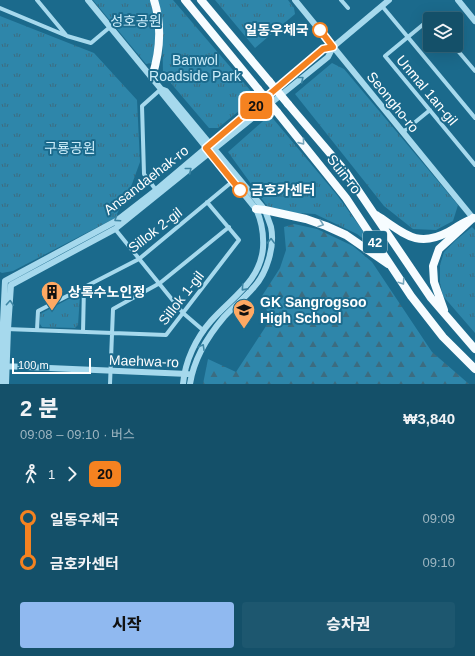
<!DOCTYPE html>
<html lang="ko">
<head>
<meta charset="utf-8">
<style>
	body { margin:0; font-family:Helvetica,"Noto Sans KR",sans-serif; background:#1d576f; color:#f1f3f6; height:100vh; display:flex; flex-direction:column; font-size:15px; white-space:nowrap }
	* { box-sizing:border-box; margin:0 }
	p { font-size:13px; color:#9db5c0 }
	.icon { flex:none; width:22px; height:22px; fill:none; stroke:currentColor; stroke-width:2; stroke-linecap:round; stroke-linejoin:round }
	.map { position:relative; height:384px; overflow:hidden }
	.side { display:flex; flex-direction:column; background:#145069; flex:1 }
	.side>* { flex:none }
	.badge { padding:0 8px; border-radius:6px; font-size:14px; line-height:26px }
	.controls { position:absolute; left:423px; top:12px; display:grid; gap:8px }
	.controls a { display:grid; place-items:center; width:40px; height:40px; border-radius:4px; background:#145069; box-shadow:0 4px 16px #0002,0 0 0 1px #33677d; font-size:20px }
	.scale { position:absolute; left:12px; bottom:10px; width:79px; box-sizing:border-box; padding-left:4px; border:2px solid #fff; border-top:0; font-size:11px; line-height:14px; white-space:nowrap; color:#fff; -webkit-text-stroke:3px #1b6a8c; paint-order:stroke }
	.map>.badge { position:absolute; translate:-50% -50%; box-shadow:0 0 0 2px #fff }
	.legs { display:flex; align-items:center; gap:6px; height:44px; padding:0 20px; font-size:13px }
	.legs p { margin-inline-start:auto }
	.overview { display:flex; align-items:center; justify-content:space-between; height:68px; padding:0 20px }
	h1 { font-size:22px; font-weight:800; line-height:30px }
	.button { display:flex; gap:8px; margin-top:auto; padding:8px 20px }
	.button a { flex:1; height:46px; border-radius:4px; background:#90b9f0; color:#111; font-size:16px; font-weight:800; line-height:46px; text-align:center }
	.button a+a { background:#1d576f; color:#f1f3f6 }
	ul { padding:0 20px; list-style:none }
	li { display:flex; align-items:center; gap:14px; height:44px; font-size:15px }
	li i { display:grid; place-items:center; width:6px; height:100%; margin:0 5px; background:currentColor }
	li i::after { content:''; width:10px; height:10px; margin:-5px; border:3px solid; border-radius:50%; background:#145069 }
	li p { margin-inline-start:auto }
	li:first-child i { background:linear-gradient(#0000 50%,currentColor 0) }
	li:last-child i { background:linear-gradient(currentColor 50%,#0000 0) }
	.map>svg:first-child { display:block }
	.forest { fill:url(#forest-firs) }
	.park { fill:url(#park-tufts) }
	.lines { fill:none; stroke-linecap:round; stroke-linejoin:round }
	.minor { stroke:#a6d9ed; stroke-width:4 }
	.tertiary { stroke:#a6d9ed; stroke-width:6 }
	.trunk { stroke:#f6fcff; stroke-width:8 }
	.trunk-bridge { stroke:#f6fcff; stroke-width:8 }
	.oneway { stroke:#3e86a4 }
	.oneway2 { stroke:#73a4ba }
	.line-1-casing { stroke:#fff; stroke-width:9 }
	.line-1 { stroke:#f58220; stroke-width:6 }
	.stop-1-dot { fill:#fff; stroke:#f58220; stroke-width:2 }
	.labels { text-anchor:middle; stroke-width:4; stroke-linejoin:round; paint-order:stroke }
	.shield { fill:#1b6a8c; stroke:#bbd2dc; stroke-width:1 }
	.shield-label { font-size:13px; font-weight:bold; fill:#fff }
	.park-label { font-size:14px; fill:#ccedfa; stroke:#1b6a8c }
	.stop-label { font-size:14px; font-weight:bold; fill:#fff; stroke:#1b6a8c; text-anchor:end }
	.street-label { font-size:14px; fill:#fff; stroke:#1b6a8c }
	.poi-label { font-size:14px; font-weight:bold; fill:#fff; stroke:#1b6a8c; text-anchor:start }
</style>
</head>
<body>
<div class="map">
<svg width="475" height="384" viewBox="0 0 475 384">
	<defs>
		<pattern id="forest-firs" width="22" height="20" patternUnits="userSpaceOnUse"><rect width="22" height="20" fill="#2e86aa"/><path d="M5 1l3.5 6h-7zM16 11l3.5 6h-7z" fill="#3c6c80"/></pattern>
		<pattern id="park-tufts" width="24" height="20" patternUnits="userSpaceOnUse"><rect width="24" height="20" fill="#2e86aa"/><path d="M3 7l-1-3M5 7V3M7 7l1-3M15 17l-1-3M17 17v-4M19 17l1-3" fill="none" stroke="#3c6c80"/></pattern>
	</defs>
	<rect width="100%" height="100%" fill="#1b6a8c"/>
	<path class="forest" d="M294,224l23,5 36,17 19,16 60,90 37,32h-266l5,-25 28,13 34,-52 -8,-24 18,-28 6,-18 -2,-23z"/>
	<path class="park" d="M93,0h59l5,27 -3,36 -8,1z
		M157,0h16l83,97 -38,31h-9l-46,-54 -1,-56z
		M215,0h73l6,8 1,6 -40,34z
		M0,16l94,37 43,47 3,62 -8,22 -17,34 -102,53 -11,2 -2,-1z
		M332,63l12,6 114,136 -5,16 -17,9 -23,-1 -29,-23 -89,-112z
		M270,115l67,80 31,43 1,5 -12,-9 -42,-20 -36,-2 -12,-6 -39,-54z
		M472,227l3,3v103l-32,-37 -3,-13v-18l4,-13 12,-12z
		M78,294l2,1 -2,30 -3,3 -33,-1 -2,-3v-10z"/>
	<g class="lines">
		<path class="minor" d="M37,0l29,35
			M341,0l7,8
			M382,6l93,112
			M0,8l67,28 24,7 19,-16
			M431,19v-1l-46,38 90,109
			M453,45l22,26
			M403,132l27,-22
			M156,190l-12,-16 -2,-68 19,-17
			M115,229l68,84 21,18
			M6,329l160,6 73,-95 -32,-38
			M37,330l1,-19 101,-52 94,-78
			M83,332l1,-45
			M110,384l3,-75 47,-26 69,-56"/>
		<path class="tertiary" d="M88,0l73,89 1,4 94,116c6,13 8,24 7,39 -3,34 -31,49 -52,73 -15,17 -26,40 -28,63
			M295,0l178,218 2,-1
			M458,0l17,21
			M161,89l5,2 99,119c2,6 4,11 6,17 4,19 -4,46 -17,60 -9,11 -21,20 -30,30 -17,20 -30,41 -34,67
			M3,366l185,8
			M0,384l5,-103 111,-60 40,-31 167,-141 10,-2
			M6,384l2,-55 3,-44 104,-56 213,-172 5,-10 56,-47"/>
		<path class="trunk" d="M185,0l73,89
			M201,0l68,81
			M152,77c8,-25 10,-52 2,-77
			M288,104l57,67 86,127 44,51
			M277,112l69,86 65,98 32,41 32,32
			M256,209l9,1 41,9 20,7 20,9 42,29
			M376,215c27,17 40,34 72,17 10,-5 14,-10 24,-13
			M444,310l-10,-28 -1,-16 6,-17 34,-31"/>
		<path class="trunk-bridge" d="M269,81l19,23
			M258,89l19,23"/>
	</g>
	<defs><path id="oneway-chevron" d="M-2-3.5L2.5 0L-2 3.5" fill="none" stroke-width="1.6" stroke-linecap="round" stroke-linejoin="round"/></defs>
	<g class="oneway">
		<use href="#oneway-chevron" transform="translate(301 79) rotate(-39)"/>
		<use href="#oneway-chevron" transform="translate(189 170) rotate(-39)"/>
		<use href="#oneway-chevron" transform="translate(117 219) rotate(146)"/>
		<use href="#oneway-chevron" transform="translate(271 241) rotate(-88)"/>
		<use href="#oneway-chevron" transform="translate(244 288) rotate(132)"/>
		<use href="#oneway-chevron" transform="translate(10 303) rotate(-86)"/>
		<use href="#oneway-chevron" transform="translate(202 347) rotate(-60)"/>
	</g>
	<g class="oneway2">
		<use href="#oneway-chevron" transform="translate(302 142) rotate(51)"/>
		<use href="#oneway-chevron" transform="translate(321 224) rotate(19)"/>
		<use href="#oneway-chevron" transform="translate(402 282) rotate(56)"/>
	</g>
	<g class="lines">
		<g class="line-1-casing">
			<path id="line-1" d="M240,190l-34,-42 117,-99 10,-2 -13,-17"/>
		</g>
		<use href="#line-1" class="line-1"/>
	</g>
	<defs>
		<g id="building-pin" transform="scale(1.15)"><path d="M0 17L-7.5 6A9.5 9.5 0 1 1 7.5 6Z" fill="#ffa963" stroke="#1b6a8c"/><path d="M-4-6H4V6H1V3H-1V6H-4ZM-2.5-4.3h1.7v1.8h-1.7ZM.8-4.3h1.7v1.8H.8ZM-2.5-1h1.7V.8h-1.7ZM.8-1h1.7V.8H.8Z" fill="#111"/></g>
		<g id="school-pin" transform="scale(1.15)"><path d="M0 17L-7.5 6A9.5 9.5 0 1 1 7.5 6Z" fill="#ffa963" stroke="#1b6a8c"/><path d="M0-5L7-2L0 1L-7-2ZM-4 1L0 2.5L4 1V4Q0 6-4 4Z" fill="#111"/></g>
	</defs>
	<g fill-rule="evenodd">
		<use href="#building-pin" x="52" y="292"/>
		<use href="#school-pin" x="244" y="310"/>
	</g>
	<g class="stop-1-dot">
		<circle cx="320" cy="30" r="7"/>
		<circle cx="240" cy="190" r="7"/>
	</g>
	<g class="labels">
		<rect class="shield" x="363" y="231" width="24" height="22" rx="3"/>
		<g class="shield-label">
			<text x="375" y="247">42</text>
		</g>
		<g class="park-label">
			<text x="136" y="26">성호공원</text>
			<text x="195" y="65">Banwol<tspan x="195" dy="16">Roadside Park</tspan></text>
			<text x="70" y="153">구룡공원</text>
		</g>
		<g class="stop-label">
			<text x="309" y="35">일동우체국</text>
			<text x="251" y="195" text-anchor="start">금호카센터</text>
		</g>
		<g class="street-label">
			<text transform="translate(427 90) rotate(50)" y="5">Unmal 1an-gil</text>
			<text transform="translate(393 102) rotate(51)" y="5">Seongho-ro</text>
			<text transform="translate(344 174) rotate(52)" y="5">Suin-ro</text>
			<text transform="translate(146 180) rotate(-38)" y="5">Ansandaehak-ro</text>
			<text transform="translate(155 230) rotate(-38)" y="5">Sillok 2-gil</text>
			<text transform="translate(181 298) rotate(-52)" y="5">Sillok 1-gil</text>
			<text transform="translate(144 361) rotate(2)" y="5">Maehwa-ro</text>
		</g>
		<g class="poi-label">
			<text x="68" y="297">상록수노인정</text>
			<text x="260" y="307">GK Sangrogsoo<tspan x="260" dy="16">High School</tspan></text>
		</g>
	</g>
</svg>
<div class="controls">
<a><svg class="icon" aria-label="layers" viewBox="0 0 24 24"><path d="M12 4l9 5-9 5-9-5zM3 14l9 5 9-5"/></svg></a>
</div>
<div class="scale">100 m</div>
<b class="badge" style="left:256px;top:106px;background:#f58220;color:#111">20</b>
</div>
<section class="side">
<div class="overview"><div><h1>2 분</h1><p>09:08 – 09:10 · 버스</p></div><b>₩3,840</b></div>
<div class="legs"><svg class="icon" aria-label="walk" viewBox="0 0 24 24"><circle cx="13" cy="4" r="2"/><path d="M13 8l-2 6 4 7M11 14l-3 7M7 12l3-4h3l4 4"/></svg>1<svg class="icon" aria-label="forward" viewBox="0 0 24 24"><path d="M9 5l7 7-7 7"/></svg><b class="badge" style="background:#f58220;color:#111">20</b></div>
<ul>
<li><i style="color:#f58220"></i><b>일동우체국</b><p>09:09</p></li>
<li><i style="color:#f58220"></i><b>금호카센터</b><p>09:10</p></li>
</ul>
<div class="button"><a>시작</a><a>승차권</a></div>
</section>
</body>
</html>
